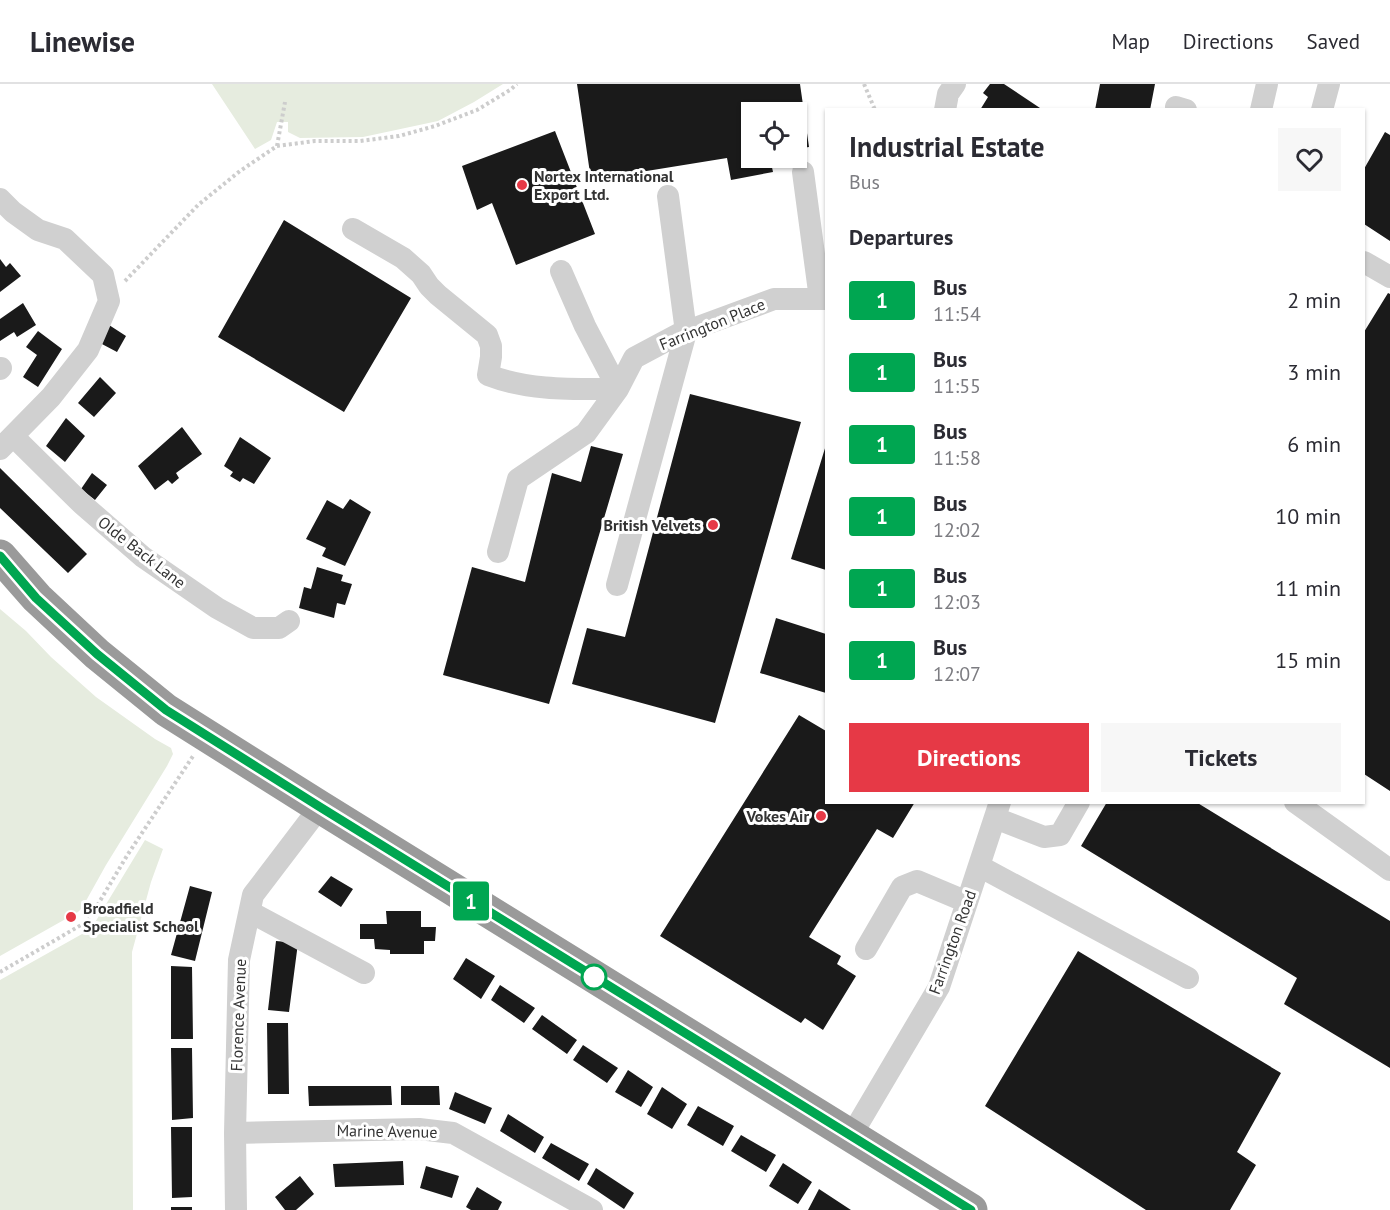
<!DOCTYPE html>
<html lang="en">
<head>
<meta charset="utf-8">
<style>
	body { margin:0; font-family:"PT Sans",sans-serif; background:#f7f7f7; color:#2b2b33; height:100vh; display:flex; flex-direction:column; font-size:22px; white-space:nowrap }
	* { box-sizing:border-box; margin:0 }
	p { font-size:20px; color:#7c7c81 }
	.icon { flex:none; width:33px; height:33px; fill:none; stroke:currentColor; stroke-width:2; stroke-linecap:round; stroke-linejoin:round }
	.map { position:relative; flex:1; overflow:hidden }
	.sheet { position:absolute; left:825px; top:24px; width:540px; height:696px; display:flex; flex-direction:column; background:#fff; border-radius:0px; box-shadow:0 2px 4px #0004 }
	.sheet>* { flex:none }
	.badge { padding:0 12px; border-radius:4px; font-size:21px; line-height:39px }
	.controls { position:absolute; left:741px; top:18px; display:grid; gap:12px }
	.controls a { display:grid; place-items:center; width:66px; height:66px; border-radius:0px; background:#fff; box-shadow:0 2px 4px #0004; font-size:30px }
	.map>.badge { position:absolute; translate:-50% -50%; box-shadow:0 0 0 3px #fff }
	h2 { padding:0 24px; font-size:22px; line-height:54px }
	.round { display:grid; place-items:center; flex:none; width:63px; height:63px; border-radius:0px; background:#f7f7f7 }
	.headline { display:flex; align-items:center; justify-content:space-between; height:102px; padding:0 24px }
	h1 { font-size:28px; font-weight:800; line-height:45px }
	.primary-button { display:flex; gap:12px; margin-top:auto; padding:12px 24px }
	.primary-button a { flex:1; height:69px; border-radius:0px; background:#e63946; color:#fff; font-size:24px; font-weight:800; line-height:69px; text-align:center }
	.primary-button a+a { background:#f7f7f7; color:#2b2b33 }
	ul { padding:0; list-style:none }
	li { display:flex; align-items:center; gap:18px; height:72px; padding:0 24px }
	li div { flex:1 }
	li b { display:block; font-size:22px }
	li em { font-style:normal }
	li .badge { min-width:66px; font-weight:700; text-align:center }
	header { display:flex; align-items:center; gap:36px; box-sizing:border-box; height:84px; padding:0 30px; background:#fff; border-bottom:2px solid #e1e1e2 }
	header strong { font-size:28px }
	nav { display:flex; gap:33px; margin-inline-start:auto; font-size:21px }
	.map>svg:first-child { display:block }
	.green { fill:#e6ecdf }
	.building { fill:#1a1a1a }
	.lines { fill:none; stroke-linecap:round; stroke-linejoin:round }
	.path { stroke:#cdcdcd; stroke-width:4; stroke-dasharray:3 3; stroke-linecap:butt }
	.minor { stroke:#d0d0d0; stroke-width:22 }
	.highway { stroke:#9a9a9a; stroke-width:33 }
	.line-casing { stroke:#fff; stroke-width:14 }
	.line { stroke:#00a651; stroke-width:9 }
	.poi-dot { fill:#e63946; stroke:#fff; stroke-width:2 }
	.stop-dot { fill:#fff; stroke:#00a651; stroke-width:3 }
	.labels { text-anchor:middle; stroke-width:6; stroke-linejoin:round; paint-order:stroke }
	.poi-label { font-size:16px; font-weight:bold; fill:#333; stroke:#fff; text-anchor:start }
	.street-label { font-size:16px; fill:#333; stroke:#fff }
</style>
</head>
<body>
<header>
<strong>Linewise</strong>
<nav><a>Map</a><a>Directions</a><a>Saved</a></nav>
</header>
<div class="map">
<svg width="1390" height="1126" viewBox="0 0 1390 1126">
	<rect width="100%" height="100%" fill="#fff"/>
	<path class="green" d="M212,0h291l-29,18 -36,19 -75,16 -63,1 -12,-6v-10h-11l-6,18 -16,9z
		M0,525l26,22 25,26 45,40 59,42 16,9 2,6 -6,12 -61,99 -24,43 -4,4 -78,44z
		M145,756l18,9 -12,33 -19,70 1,258h-133v-230l91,-51z"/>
	<path class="building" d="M577,0h223l9,63 -13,2v-37h-44v46h18l3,14 -42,8 -4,-22 -136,22z
		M990,0h14l39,26h-63l8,-13 -5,-4z
		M1100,0h55l-5,26h-55z
		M555,47l40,103 -79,31 -24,-62 -15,7 -15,-44z
		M1385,48l5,3v106l-26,-17v-55z
		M284,136l127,78 -67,114 -126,-75z
		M0,175l6,8 4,-4 11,13 -21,16z
		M1388,209l2,1v497l-26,-17v-442z
		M23,219l13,22 -19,12 -3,-5 -14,9v-22z
		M109,241l17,11 -9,16 -17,-9z
		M38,247l24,18 -24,38 -15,-10 14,-22 -11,-8z
		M100,293l16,16 -22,24 -16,-14z
		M690,310l111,28 -86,301 -143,-39 15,-56 38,9z
		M66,334l19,18 -20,26 -19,-16z
		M182,343l20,27 -26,19 3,5 -7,6 -4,-4 -13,10 -17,-24z
		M240,353l31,21 -17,26 -11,-6 -3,4 -10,-6 3,-4 -9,-6z
		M826,361v125l-35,-11z
		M591,362l32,8 -74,250 -106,-29 29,-108 53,15 27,-109 29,9z
		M0,384l87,86 -19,19 -68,-65z
		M92,389l15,12 -12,15 -14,-11z
		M350,415l21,13 -26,54 -23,-10 4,-8 -20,-9 21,-39 16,9z
		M317,483l26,8 -2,6 11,3 -7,21 -8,-2 -3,15 -35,-10 5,-21 7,2z
		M776,534l50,16v59l-66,-20z
		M799,631l27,16v71h89l-22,36 -16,-9 -68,108 32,19 -4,8 19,12 -33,54 -18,-12 -4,5 -141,-87z
		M1107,718h89l194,119v147l-106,-64 13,-26 -216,-132z
		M331,792l22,13 -12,18 -23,-15z
		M190,802l22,6 -17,69 -24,-6z
		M386,827h35v16h15l-1,14h-11v13h-34v-4l-15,-1 -1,-10h-14v-15h27z
		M276,857l22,2 -9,69 -21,-2z
		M1078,867l203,122 -44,79 19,13 -26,45h-84l-161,-104z
		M466,874l29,18 -14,23 -28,-20z
		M171,882l21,1 1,72h-22z
		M500,901l35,23 -11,15 -33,-23z
		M542,931l35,25 -10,14 -35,-25z
		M267,939h21l1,71h-21z
		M583,961l35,23 -11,15 -34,-23z
		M171,964h21l1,70 -21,2z
		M628,986l25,17 -12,20 -26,-15z
		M308,1002h83l1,19 -83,1z
		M401,1002h38l1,19h-39z
		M662,1003l25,17 -15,25 -25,-15z
		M455,1008l37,16 -7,16 -36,-15z
		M698,1022l36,20 -11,20 -36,-21z
		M508,1030l36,23 -9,16 -35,-22z
		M171,1043h21v70l-20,1z
		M741,1051l35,20 -10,17 -35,-21z
		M551,1059l38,21 -10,17 -37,-23z
		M403,1077l1,24 -69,2 -2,-23z
		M783,1079l29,19 -14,22 -29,-18z
		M426,1082l33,10 -7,22 -32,-10z
		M596,1084l38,25 -10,16 -37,-25z
		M300,1092l14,18 -18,16h-11l-10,-13z
		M477,1103l25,15 -4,8h-27l-5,-3z
		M819,1105l32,21h-43z
		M171,1123h21v3h-21z"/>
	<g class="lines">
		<path class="path" d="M864,0l11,26
			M277,62l8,-44
			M125,197l73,-76 42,-34 37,-25 38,-5h45l39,-5 36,-10 42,-16 33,-20 7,-6
			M0,888l88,-51 40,-67 65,-98"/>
		<path class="minor" d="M1176,23l10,3
			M945,26l3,-16 7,-10
			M1261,26l6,-26
			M1322,26l7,-26
			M803,88l17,127
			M0,115l13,13 25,18 27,9 38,36 6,26 -21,49 -37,47 -51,52
			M353,145l50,29 18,16 8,12 9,9 49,40 4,11v11l-3,18c41,16 86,14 130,14
			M1364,178l26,15
			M561,187l24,55 33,63
			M0,285l1,-1
			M13,352l69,68 61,53 74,51 36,20h26l10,-7
			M498,468l20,-73 68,-46 32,-44 16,-31 45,-24 95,-35h52
			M617,501l69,-253 -18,-136
			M1295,718l95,68
			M995,734l49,19 16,-2 19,-33
			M979,782l209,112
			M250,828l114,61
			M866,865l36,-62 15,-6 50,21
			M235,1049l184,-4 34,4 139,77
			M851,1052l88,-149 61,-185
			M236,1126l-1,-77 4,-173 14,-65 67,-88"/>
		<path class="highway" d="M0,472l37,42 60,56 69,56 154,97 651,403"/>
	</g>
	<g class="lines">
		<g class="line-casing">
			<path id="line" d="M0,472l36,42 61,56 69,56 154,97 651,403"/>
		</g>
		<use href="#line" class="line"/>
	</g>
	<g class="poi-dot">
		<circle cx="522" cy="101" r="6"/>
		<circle cx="713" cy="441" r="6"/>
		<circle cx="821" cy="732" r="6"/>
		<circle cx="71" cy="833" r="6"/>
	</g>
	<circle class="stop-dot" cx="594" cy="893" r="12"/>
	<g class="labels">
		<g class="poi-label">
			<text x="534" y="98">Nortex International<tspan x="534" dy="18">Export Ltd.</tspan></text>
			<text x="701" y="447" text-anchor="end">British Velvets</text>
			<text x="809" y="738" text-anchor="end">Vokes Air</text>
			<text x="83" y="830">Broadfield<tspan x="83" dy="18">Specialist School</tspan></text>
		</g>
		<g class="street-label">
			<text transform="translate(712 240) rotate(-22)" y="6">Farrington Place</text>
			<text transform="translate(142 468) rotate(38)" y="6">Olde Back Lane</text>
			<text transform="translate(952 858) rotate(-70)" y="6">Farrington Road</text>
			<text transform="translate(238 931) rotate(-88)" y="6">Florence Avenue</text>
			<text transform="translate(387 1047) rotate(1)" y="6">Marine Avenue</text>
		</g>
	</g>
</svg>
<div class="controls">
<a><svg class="icon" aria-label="locate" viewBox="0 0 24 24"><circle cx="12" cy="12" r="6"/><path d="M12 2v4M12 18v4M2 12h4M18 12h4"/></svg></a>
</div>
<b class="badge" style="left:471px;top:817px;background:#00a651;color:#fff">1</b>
<section class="sheet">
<div class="headline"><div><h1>Industrial Estate</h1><p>Bus</p></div><a class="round"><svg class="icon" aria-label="heart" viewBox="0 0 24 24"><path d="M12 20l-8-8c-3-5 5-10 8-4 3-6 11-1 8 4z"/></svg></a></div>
<h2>Departures</h2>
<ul>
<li><span class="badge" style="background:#00a651;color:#fff">1</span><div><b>Bus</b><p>11:54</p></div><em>2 min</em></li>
<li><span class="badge" style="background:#00a651;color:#fff">1</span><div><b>Bus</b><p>11:55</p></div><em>3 min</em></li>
<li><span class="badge" style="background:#00a651;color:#fff">1</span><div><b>Bus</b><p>11:58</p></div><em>6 min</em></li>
<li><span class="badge" style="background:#00a651;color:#fff">1</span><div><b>Bus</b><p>12:02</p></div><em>10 min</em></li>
<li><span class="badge" style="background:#00a651;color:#fff">1</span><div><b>Bus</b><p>12:03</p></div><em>11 min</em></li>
<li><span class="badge" style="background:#00a651;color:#fff">1</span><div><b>Bus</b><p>12:07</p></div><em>15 min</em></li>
</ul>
<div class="primary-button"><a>Directions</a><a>Tickets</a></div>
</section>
</div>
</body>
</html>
